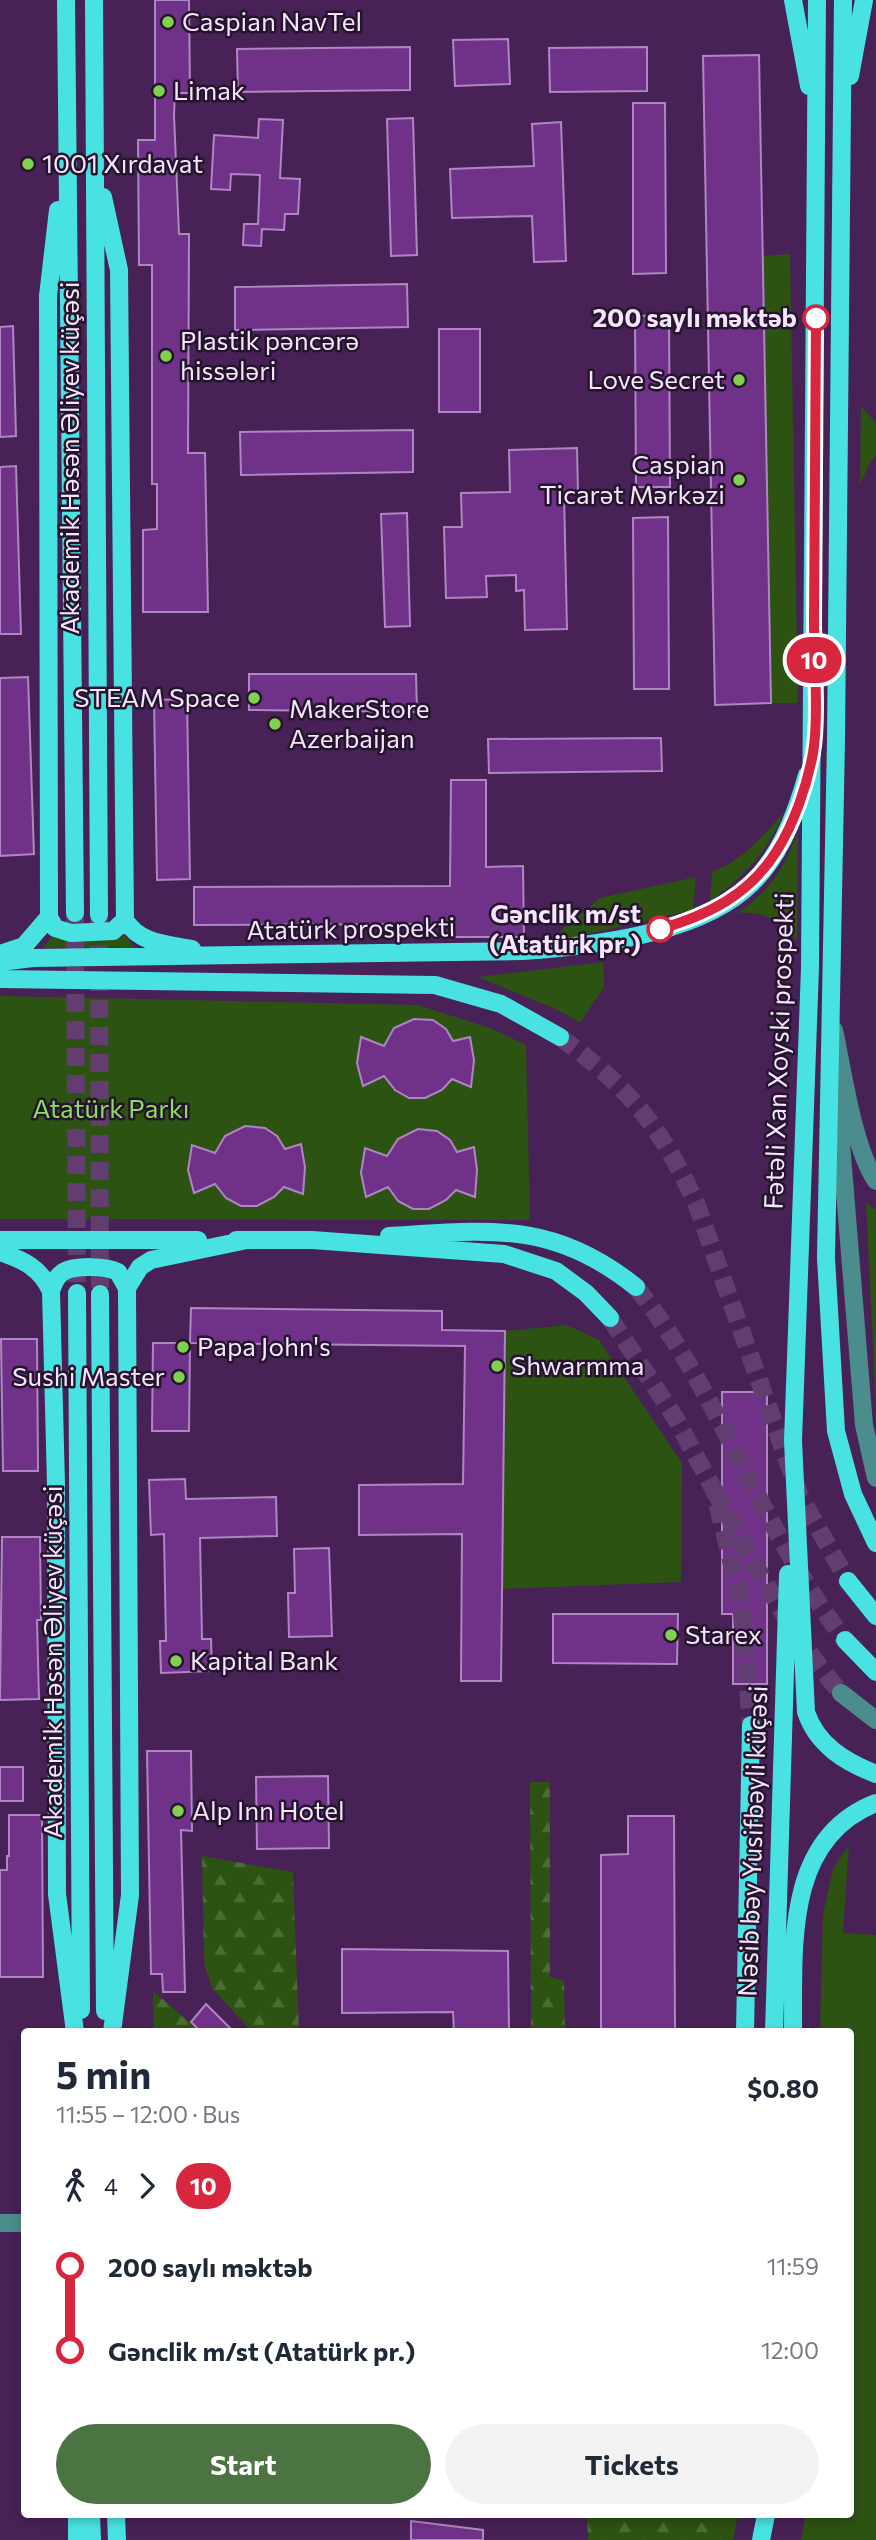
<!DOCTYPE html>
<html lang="en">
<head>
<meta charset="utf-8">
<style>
	body { margin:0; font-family:Commissioner,sans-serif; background:#f2f2f3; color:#1f2937; height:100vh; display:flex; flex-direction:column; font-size:26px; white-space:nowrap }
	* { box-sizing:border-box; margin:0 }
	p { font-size:23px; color:#747a83 }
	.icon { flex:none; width:38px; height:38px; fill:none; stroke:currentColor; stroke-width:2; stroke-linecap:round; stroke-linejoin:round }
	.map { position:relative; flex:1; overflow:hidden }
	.sheet { position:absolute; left:21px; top:2028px; width:833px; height:490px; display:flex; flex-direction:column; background:#fff; border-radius:7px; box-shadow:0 4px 10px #0003 }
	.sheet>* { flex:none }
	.badge { padding:0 14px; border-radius:23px; font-size:24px; line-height:46px }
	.map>.badge { position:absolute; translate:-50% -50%; box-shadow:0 0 0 4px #fff }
	.legs { display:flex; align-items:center; gap:10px; height:77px; padding:0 35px; font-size:23px }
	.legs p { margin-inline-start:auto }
	.head { display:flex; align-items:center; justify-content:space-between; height:119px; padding:0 35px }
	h1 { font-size:38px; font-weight:700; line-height:52px }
	.button { display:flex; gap:14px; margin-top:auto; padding:14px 35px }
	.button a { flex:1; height:80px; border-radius:42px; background:#4b7442; color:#fff; font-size:28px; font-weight:700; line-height:80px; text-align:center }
	.button a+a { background:#f2f2f3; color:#1f2937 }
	ul { padding:0 35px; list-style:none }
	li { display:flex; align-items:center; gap:24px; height:84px; font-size:26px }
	li i { display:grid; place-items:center; width:10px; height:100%; margin:0 9px; background:currentColor }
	li i::after { content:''; width:18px; height:18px; margin:-9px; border:5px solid; border-radius:50%; background:#fff }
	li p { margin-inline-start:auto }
	li:first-child i { background:linear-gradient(#0000 50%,currentColor 0) }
	li:last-child i { background:linear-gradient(currentColor 50%,#0000 0) }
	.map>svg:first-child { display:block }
	.green { fill:#2d5313 }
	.forest { fill:url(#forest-firs) }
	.building { fill:#703188; stroke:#b085c3; stroke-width:2 }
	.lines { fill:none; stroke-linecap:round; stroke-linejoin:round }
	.minor-tunnel { stroke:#623e70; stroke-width:18; stroke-dasharray:18 9; stroke-linecap:butt }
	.major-tunnel { stroke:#623e70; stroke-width:18; stroke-dasharray:18 9; stroke-linecap:butt }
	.minor { stroke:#4b8c8c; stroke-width:18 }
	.major { stroke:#49e2e3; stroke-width:18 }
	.line-1-casing { stroke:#fff; stroke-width:16 }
	.line-1 { stroke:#d7263d; stroke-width:10 }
	.poi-dot { fill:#81d050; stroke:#25152c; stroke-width:2.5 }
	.stop-1-dot { fill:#fff; stroke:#d7263d; stroke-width:3.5 }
	.labels { text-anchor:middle; stroke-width:5; stroke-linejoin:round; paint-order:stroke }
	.poi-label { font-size:26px; fill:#f6e4fe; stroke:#25152c; text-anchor:start }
	.stop-label { font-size:26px; font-weight:bold; fill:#f6e4fe; stroke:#25152c; text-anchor:end }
	.street-label { font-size:26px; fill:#f6e4fe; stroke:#25152c }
	.park-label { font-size:26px; fill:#8edc60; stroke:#25152c }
</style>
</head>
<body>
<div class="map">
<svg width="876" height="2540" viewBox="0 0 876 2540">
	<defs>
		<pattern id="forest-firs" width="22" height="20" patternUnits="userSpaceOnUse" patternTransform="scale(1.75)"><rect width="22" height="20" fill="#2d5313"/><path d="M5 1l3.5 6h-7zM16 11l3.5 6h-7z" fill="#4c6c36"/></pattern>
	</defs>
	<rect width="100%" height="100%" fill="#482157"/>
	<path class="green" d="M790,254l8,449h-27l-8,-447z
		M861,406l15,17v32l-6,7 -10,23z
		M785,811c-20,44 -38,62 -75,90l2,-29c32,-13 50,-35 73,-61z
		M798,832l-1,108c-18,-19 -31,-29 -59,-27 34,-25 45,-43 60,-81z
		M696,877l-3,33 -148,34 55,-46z
		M55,933l57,6 12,-4 15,17 -24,-5 -72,1z
		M603,962l1,25 -24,36 -22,-13 -80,-33z
		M0,996l418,9 72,23 36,17 4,175 -530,-1z
		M866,1203l10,7v196z
		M567,1325l32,15 83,123 -1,119 -179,7 3,-258z
		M849,1845l-6,88 33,2v605h-75l5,-25h44v-483h-30l3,-118 10,-45z"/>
	<path class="forest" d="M530,1782h20v195l14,4 1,51h-34z
		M202,1856l91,16 6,160h-47l-40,-44 -8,-25z
		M153,1991l48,41h-48z
		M587,2515h151l-5,25h-145z"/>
	<path class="building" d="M155,0h34l1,93h-15l-1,22 5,119h10l-1,219h17l3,159h-65v-82l14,-1v-45h-5v-219h-13l-1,-125h17z
		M508,39l2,45 -55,2 -2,-46z
		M410,47v43l-172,2 -1,-43z
		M647,47v44l-97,1 -1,-44z
		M759,55l12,648 -56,2 -12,-649z
		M633,103h32l1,170 -33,1z
		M413,118l4,137 -26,1 -4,-137z
		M259,119l24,1 -3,58 20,1 -2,35h-13l-1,16 -22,-1 -1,17 -18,-1 1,-21h14l2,-49 -29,-1 -1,16 -19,-1 3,-54 44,3z
		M561,122l5,139 -32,1 -2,-46 -80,2 -2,-49 84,-3 -2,-42z
		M407,284l1,43 -173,3v-43z
		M669,315l1,172h-34l-1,-171z
		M13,326l3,110 -16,1v-110z
		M439,329h41v83h-41z
		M413,430v42l-172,3 -1,-43z
		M577,448l1,46h-14l3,135 -42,1 -1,-40 -8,1v-16l-30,1 1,21 -41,1 -2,-71h18l-1,-34 49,-1 -1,-42z
		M16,466l5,168h-21v-167z
		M407,513l3,113 -25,1 -4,-113z
		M668,517l1,172h-35l-1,-171z
		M249,674h167l1,38 -168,-2z
		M28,677l6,177 -34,2v-178z
		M187,699l3,180 -33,1 -3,-180z
		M661,738l1,33 -173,2 -1,-34z
		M451,780h35v87l37,-1 1,71h-74v-13l-256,1v-38l256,-1z
		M414,1019l19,1 13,9 7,12 17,-4 4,23 -3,27 -19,-8 -10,11 -17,8h-16l-14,-8 -11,-14 -21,10 -6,-23 4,-26 23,9 10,-18z
		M245,1126l20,2 12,8 8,13 16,-5 4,23 -2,27 -19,-7 -10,10 -17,9h-16l-15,-8 -11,-14 -21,9 -6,-23 4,-25 23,8 10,-17z
		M418,1129l19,2 13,9 7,12 17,-5 3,23 -2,27 -19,-7 -10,10 -17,9h-16l-15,-8 -10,-14 -22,10 -5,-24 4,-25 22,8 11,-17z
		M191,1308l251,3v19l63,1 -4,350h-40l1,-147 -103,1v-50l104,-1 2,-138 -275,-3z
		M1,1339h36l1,132h-35z
		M153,1343h37l-1,88h-37z
		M722,1392h45v292h-34v-70h-11z
		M185,1479l1,20 90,-2 1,39 -77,2 2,101h9l1,32 -51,2 -1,-32h6l-2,-107 -13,1 -2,-55z
		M2,1537h38l1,83h-4l2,79 -39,1z
		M329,1548l3,88 -43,1 -1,-44h7l-1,-44z
		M553,1614h125l-1,50 -124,-1z
		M147,1751h44l1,80 -11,-1 4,162h-22l-1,-18h-11z
		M0,1767h23v34h-23z
		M328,1776l1,72 -72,1 -1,-72z
		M9,1815h33l1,162h-43v-107h7v-14h2z
		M628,1816h46l1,216h-74v-177l27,-1z
		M342,1949l166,2 1,81h-55l-1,-20 -111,1z
		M206,2004l28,28h-33l-10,-10z
		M411,2521l72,9v10h-72z"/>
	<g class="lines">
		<path class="minor-tunnel" d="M714,1490c39,70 75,143 127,203"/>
		<path class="major-tunnel" d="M75,913l2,380
			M99,919l1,375
			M560,1037c69,51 100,88 136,166l104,293 48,85
			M636,1287c86,108 125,244 209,353
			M610,1318l66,101 38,71 27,112 10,123"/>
		<path class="minor" d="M834,1030c9,41 19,117 42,151
			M836,1082l28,343 12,53
			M841,1693l35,27
			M0,2223h24"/>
		<path class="major" d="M66,0l9,913
			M94,0l5,915
			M793,0l16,86
			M817,0l-7,967 -17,474 13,271c11,33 39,50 70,62
			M843,0l-7,740 -10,518 10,173 17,63 23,49
			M850,76l14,-76
			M103,197l16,73 6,650c15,24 41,24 67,29
			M49,917l6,11 16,5 42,-2 12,-11
			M0,954l24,-8 25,-29 -1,-621 10,-86
			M0,962l33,-4 490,-7c67,-5 167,-16 220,-60 35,-28 52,-74 64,-116
			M0,979l435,6 66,19 59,33
			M389,1236c99,-6 164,-16 247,51
			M0,1240h198
			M236,1240h76l192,14 52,17 30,22 24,25
			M0,1252c24,8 40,16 51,39l5,194 1,409 18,138
			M51,1291c3,-8 5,-14 12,-19 12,-7 43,-6 55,0l9,16
			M77,1293l4,717
			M100,1294l5,717
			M848,1581l28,35
			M845,1640l31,32
			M112,2032l18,-137 -3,-607 13,-21 11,-7 96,-20
			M745,2032l6,-307
			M774,2032l14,-458
			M793,2032c1,-82 -10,-193 83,-229
			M77,2515v25
			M91,2515l1,25
			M116,2515l1,25
			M761,2540l5,-25"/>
	</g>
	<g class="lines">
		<g class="line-1-casing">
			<path id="line-1" d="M660,929c48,-14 89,-34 116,-77 18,-28 31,-66 37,-99 6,-35 1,-94 1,-132 1,-101 1,-202 2,-303"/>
		</g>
		<use href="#line-1" class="line-1"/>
	</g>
	<g class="poi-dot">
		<circle cx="168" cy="22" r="7"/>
		<circle cx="159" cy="91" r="7"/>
		<circle cx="28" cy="164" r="7"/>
		<circle cx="166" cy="356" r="7"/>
		<circle cx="739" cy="380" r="7"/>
		<circle cx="739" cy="480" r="7"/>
		<circle cx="254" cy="698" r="7"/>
		<circle cx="275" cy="724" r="7"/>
		<circle cx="183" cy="1347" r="7"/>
		<circle cx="497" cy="1366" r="7"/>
		<circle cx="179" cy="1377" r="7"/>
		<circle cx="671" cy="1635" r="7"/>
		<circle cx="176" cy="1661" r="7"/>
		<circle cx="178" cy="1811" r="7"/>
	</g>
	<g class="stop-1-dot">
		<circle cx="816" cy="318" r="12"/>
		<circle cx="660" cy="929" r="12"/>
	</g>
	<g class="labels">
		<g class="poi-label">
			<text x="182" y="31">Caspian NavTel</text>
			<text x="173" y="100">Limak</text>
			<text x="42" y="173">1001 Xırdavat</text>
			<text x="180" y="350">Plastik pəncərə<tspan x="180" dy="30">hissələri</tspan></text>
			<text x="725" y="389" text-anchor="end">Love Secret</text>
			<text x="725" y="474" text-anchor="end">Caspian<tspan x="725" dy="30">Ticarət Mərkəzi</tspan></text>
			<text x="240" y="707" text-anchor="end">STEAM Space</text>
			<text x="289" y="718">MakerStore<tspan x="289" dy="30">Azerbaijan</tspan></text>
			<text x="197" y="1356">Papa John's</text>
			<text x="511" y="1375">Shwarmma</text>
			<text x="165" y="1386" text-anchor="end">Sushi Master</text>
			<text x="685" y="1644">Starex</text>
			<text x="190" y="1670">Kapital Bank</text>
			<text x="192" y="1820">Alp Inn Hotel</text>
		</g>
		<g class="stop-label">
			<text x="797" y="327">200 saylı məktəb</text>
			<text x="641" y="923">Gənclik m/st<tspan x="641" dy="30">(Atatürk pr.)</tspan></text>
		</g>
		<g class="street-label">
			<text transform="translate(70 458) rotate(-90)" y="9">Akademik Həsən Əliyev küçəsi</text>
			<text transform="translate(351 929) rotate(-1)" y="9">Atatürk prospekti</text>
			<text transform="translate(779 1051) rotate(-88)" y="9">Fətəli Xan Xoyski prospekti</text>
			<text transform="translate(53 1662) rotate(-90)" y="9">Akademik Həsən Əliyev küçəsi</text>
			<text transform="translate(753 1841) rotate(-88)" y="9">Nəsib bəy Yusifbəyli küçəsi</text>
		</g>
		<g class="park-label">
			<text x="111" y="1118">Atatürk Parkı</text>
		</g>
	</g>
</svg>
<b class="badge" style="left:814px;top:660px;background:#d7263d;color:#fff">10</b>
<section class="sheet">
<div class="head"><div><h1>5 min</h1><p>11:55 – 12:00 · Bus</p></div><b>$0.80</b></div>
<div class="legs"><svg class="icon" aria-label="walk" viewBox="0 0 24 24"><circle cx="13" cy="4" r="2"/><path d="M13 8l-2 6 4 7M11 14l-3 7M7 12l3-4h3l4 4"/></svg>4<svg class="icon" aria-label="forward" viewBox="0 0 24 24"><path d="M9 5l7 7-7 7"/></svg><b class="badge" style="background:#d7263d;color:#fff">10</b></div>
<ul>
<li><i style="color:#d7263d"></i><b>200 saylı məktəb</b><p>11:59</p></li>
<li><i style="color:#d7263d"></i><b>Gənclik m/st (Atatürk pr.)</b><p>12:00</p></li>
</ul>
<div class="button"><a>Start</a><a>Tickets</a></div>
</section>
</div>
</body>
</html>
